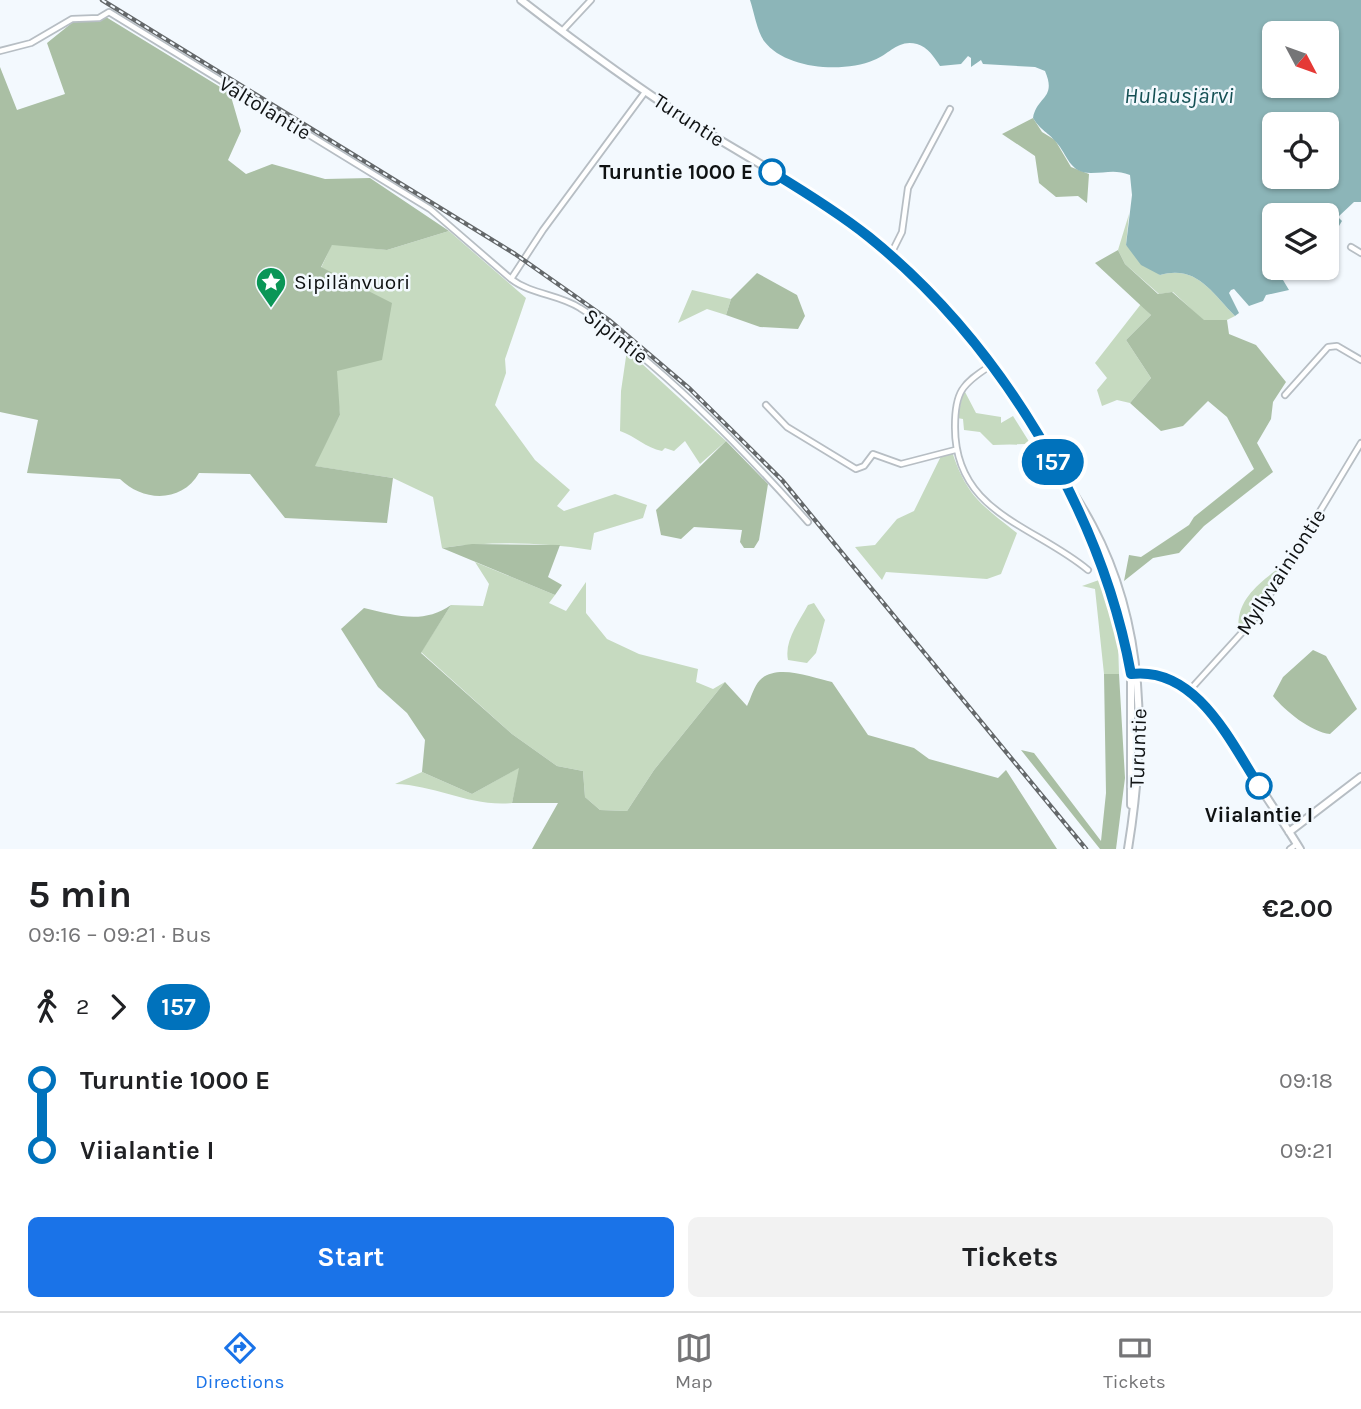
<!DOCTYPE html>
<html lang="en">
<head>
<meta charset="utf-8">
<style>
	body { margin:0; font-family:Karla,sans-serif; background:#f2f2f2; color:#202124; height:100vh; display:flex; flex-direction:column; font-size:26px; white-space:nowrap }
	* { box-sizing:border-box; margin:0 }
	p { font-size:23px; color:#757577 }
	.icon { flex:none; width:38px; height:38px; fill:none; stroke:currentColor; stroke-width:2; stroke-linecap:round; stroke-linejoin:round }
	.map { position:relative; height:849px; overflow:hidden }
	.sheet { display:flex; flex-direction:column; background:#fff; flex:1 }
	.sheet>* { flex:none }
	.badge { padding:0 14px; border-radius:23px; font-size:24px; line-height:46px }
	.needle { width:46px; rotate:131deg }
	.tools { position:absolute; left:1262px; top:21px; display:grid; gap:14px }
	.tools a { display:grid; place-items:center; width:77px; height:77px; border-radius:10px; background:#fff; box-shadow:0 2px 5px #0004; font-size:35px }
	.map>.badge { position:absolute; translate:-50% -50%; box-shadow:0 0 0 4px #fff }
	.legs { display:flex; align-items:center; gap:10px; height:77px; padding:0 28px; font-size:23px }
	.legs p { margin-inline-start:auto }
	.summary { display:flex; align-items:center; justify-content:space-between; height:119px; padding:0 28px }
	h1 { font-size:38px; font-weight:700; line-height:52px }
	.cta { display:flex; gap:14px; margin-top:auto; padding:14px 28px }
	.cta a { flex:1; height:80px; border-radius:10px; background:#1a73e8; color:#fff; font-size:28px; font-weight:700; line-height:80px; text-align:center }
	.cta a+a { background:#f2f2f2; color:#202124 }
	ul { padding:0 28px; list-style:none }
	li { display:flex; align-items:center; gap:24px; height:70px; font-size:26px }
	li i { display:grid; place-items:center; width:10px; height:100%; margin:0 9px; background:currentColor }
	li i::after { content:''; width:18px; height:18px; margin:-9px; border:5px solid; border-radius:50%; background:#fff }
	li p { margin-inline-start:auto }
	li:first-child i { background:linear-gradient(#0000 50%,currentColor 0) }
	li:last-child i { background:linear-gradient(currentColor 50%,#0000 0) }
	.tab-bar { display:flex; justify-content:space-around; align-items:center; height:98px; border-top:2px solid #e0e0e0; background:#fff; font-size:19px; color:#757577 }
	.tab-bar a { display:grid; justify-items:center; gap:4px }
	.tab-bar .current { color:#1a73e8 }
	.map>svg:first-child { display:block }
	.green { fill:#c6dac0 }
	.forest { fill:#aabfa4 }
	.water { fill:#8cb5b8; fill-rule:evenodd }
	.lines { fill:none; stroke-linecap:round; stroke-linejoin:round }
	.minor-casing { stroke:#b7bec4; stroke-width:8 }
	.secondary-casing { stroke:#b7bec4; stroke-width:10 }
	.minor { stroke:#fff; stroke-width:4.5 }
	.secondary { stroke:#fff; stroke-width:6 }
	.rail-casing { stroke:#64686a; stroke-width:4.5 }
	.rail { stroke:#f3f9fe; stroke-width:2; stroke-dasharray:5; stroke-linecap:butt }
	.line-1-casing { stroke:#fff; stroke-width:16 }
	.line-1 { stroke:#0072bc; stroke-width:10 }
	.stop-1-dot { fill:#fff; stroke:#0072bc; stroke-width:3.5 }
	.labels { text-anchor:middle; stroke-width:5; stroke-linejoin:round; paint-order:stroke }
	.street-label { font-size:21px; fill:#0f1213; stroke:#f3f9fe }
	.stop-label { font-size:21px; font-weight:bold; fill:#0f1213; stroke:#f3f9fe; text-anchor:end }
	.poi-label { font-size:21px; fill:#0f1213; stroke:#f3f9fe; text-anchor:start }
	.water-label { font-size:23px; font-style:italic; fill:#145054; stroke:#f3f9fe }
</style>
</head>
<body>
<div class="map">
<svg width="1361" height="849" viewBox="0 0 1361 849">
	<rect width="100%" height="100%" fill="#f3f9fe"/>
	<path class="green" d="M1129,214l-3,31 34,30c37,-10 51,17 75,41l-8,4 -23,1 -31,-29 -14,2 -34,-30 -7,-14z
		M449,231l77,67 -21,61 1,14 -11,32 40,55 35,30 -13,16 7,5 51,-17 32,11 -4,13 -49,15 -3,17c-49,-8 -100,-9 -149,-2l-9,-51 -40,-19 -79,-12 26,-51 -19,-147 11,-24 55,6z
		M692,290l39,9 -5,16 -19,-6 -29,14z
		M1141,304l10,11 -25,25 25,38 -21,25 -13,-3 -15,6 -5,-16 10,-12 -12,-15z
		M627,350l99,91 -26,23 -15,-23 -11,10 -9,-3 -3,3c-16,-3 -27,-15 -42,-20l1,-40z
		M964,390l12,23 25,4v6l12,-7 20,32 -7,-4 -33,1 -13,-13 -16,-2 -1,-11 -6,-1z
		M951,448c14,46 29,56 66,85l-16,41 -14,5 -101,-7 -4,8 -27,-33 20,-2 22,-26 17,-8 29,-59z
		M475,562l80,33 -6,8 17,8 20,-29v31l21,26 32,15 59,15 -2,13 17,7 12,-7 -71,88 -27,41 -27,-1 -15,-13 -2,-26 -26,-5 -45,-32 -91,-82 30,-47 32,1 6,-22z
		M1286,562l-23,40 -24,31c-5,-35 23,-51 47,-71z
		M1099,580l19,62 1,32h-15l-9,-85 -13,-3z
		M814,603l11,17 -9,33 -9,10 -19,-3c-4,-19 11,-38 20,-55z
		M520,767l-8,36c-42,4 -76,-18 -117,-19l27,-12 50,22z"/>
	<path class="forest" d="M106,17l124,76 11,38 -13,29 18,14 26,-10 53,15 45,-1 79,53 -62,19 -55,-5 -11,22 71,36 -10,57 -45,11 3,44 -25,51 78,12 -6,45 -102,-5 -35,-44 -51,-1c-17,30 -56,29 -79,6l-93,-6 11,-53 -38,-8v-345l17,43 48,-16 -18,-51 26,-21z
		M1033,118l9,14 13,8 16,27 18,7 -2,29 -9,-7 -22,1 -17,-14 -4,-27 -33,-22z
		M1118,250l7,14 33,30 14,-2 32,28h23l2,14 27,11 30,37 -13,20 -2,17 -14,24 16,29 -69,54 -25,27 -26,5 -29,23 5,-26 12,2 48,-32 5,-8 60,-48 -27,-52 -19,-16 -25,25 -22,5 -31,-28 21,-25 -25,-38 25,-25 -56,-52z
		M757,273l40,22 8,21 -7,13 -38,-2 -34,-12 5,-16z
		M726,441l42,43 -9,56 -5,8h-10l-4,-6 2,-12 -48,-3 -13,12 -20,-4 -5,-25z
		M472,544l88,1 -12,32 14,8 -7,10 -113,-47z
		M451,605l-30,48 91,81 45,32 26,5 2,26 15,13 27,1 27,-41 71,-88 22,24c4,-8 7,-20 13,-26 17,-17 53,-2 72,2l36,53 46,13 15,11 69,19 8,-8 51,79h-525l26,-46h-46l7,-35 -47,26 -50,-22 3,-32 -18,-27 -29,-26 -37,-58 23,-21c30,7 59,17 87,-3z
		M1313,650l13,6 31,53 -27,25c-19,-2 -45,-23 -57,-38l10,-19z
		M1104,674h15l6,104 -9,71h-16l-79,-99 13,3 67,88 5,-48z"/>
	<path class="water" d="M750,0h611v202h-7l-16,15 4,4 -6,10 -8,2 3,7 -4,6 -1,-31h-52v53h15l-6,12 6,10 -23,5 -3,6 -14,5 -15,-17 -3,1 -2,3 10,20 -4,3c-24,-24 -38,-51 -75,-41l-19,-10 -15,-20 6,-50 -2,-20c-15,-6 -24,-2 -39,-2 -22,0 -23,-18 -35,-31 -8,-10 -14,-10 -23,-24 4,-22 24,-19 12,-47l-10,-4 -52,-3 -2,-4 -10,7v-9l-3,-2 -7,8 -21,2c-6,-9 -12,-19 -23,-22 -19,-5 -27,10 -43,16 -30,13 -88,10 -110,-19 -7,-10 -10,-29 -14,-41zM1274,33h52v53h-52zM1274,124h52v53h-52z"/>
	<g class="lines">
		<g class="minor-casing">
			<path id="minor" d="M562,31l29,-31
				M0,51l31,-8 41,-24 27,-1 10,-6 321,197 81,70
				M645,92l-102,138 -32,49c21,16 48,15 69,29 20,12 38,29 55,43 63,52 119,110 173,171
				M1351,247l10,6
				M890,256l12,-24 6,-44 42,-79
				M990,366c-28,18 -35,26 -35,60 -1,87 79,99 133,144
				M1285,395l43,-48 9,-1 24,14
				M766,405l21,22 69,42 8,-3 9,-12 28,10 54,-14
				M1189,691l68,-75 104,-173
				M1290,849l7,-5"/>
		</g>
		<g class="secondary-casing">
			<path id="secondary" d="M521,0c58,45 117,88 179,128 57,35 118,67 170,110 66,54 117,120 163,192 19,31 42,63 59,95 54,101 54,214 36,324
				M1075,504l37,89 19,81v131
				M1134,673c59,-5 89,57 116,99 17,26 34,51 50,77
				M1289,832l72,-55"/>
		</g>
		<use href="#minor" class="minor"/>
		<use href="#secondary" class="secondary"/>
		<g class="rail-casing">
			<path id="rail" d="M102,0l413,254 94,66 81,69 92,91 304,369"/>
		</g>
		<use href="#rail" class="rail"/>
	</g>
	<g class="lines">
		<g class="line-1-casing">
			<path id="line-1" d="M772,172c33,20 67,41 97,65 130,105 232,273 262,437 65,-8 99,67 128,112"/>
		</g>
		<use href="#line-1" class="line-1"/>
	</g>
	<defs>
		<g id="sight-pin" transform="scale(1.575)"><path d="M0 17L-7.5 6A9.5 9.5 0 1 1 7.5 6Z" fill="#0a9656" stroke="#f3f9fe"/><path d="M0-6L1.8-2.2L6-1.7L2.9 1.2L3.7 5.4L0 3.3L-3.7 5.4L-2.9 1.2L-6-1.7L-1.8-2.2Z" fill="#fff"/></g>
	</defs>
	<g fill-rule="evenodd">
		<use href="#sight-pin" x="271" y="282"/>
	</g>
	<g class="stop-1-dot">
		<circle cx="772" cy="172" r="12"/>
		<circle cx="1259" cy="786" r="12"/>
	</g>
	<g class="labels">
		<g class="street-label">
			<text transform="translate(265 108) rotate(31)" y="7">Valtolantie</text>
			<text transform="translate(689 120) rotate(33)" y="7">Turuntie</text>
			<text transform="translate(616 336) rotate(38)" y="7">Sipintie</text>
			<text transform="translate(1281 572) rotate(-57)" y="7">Myllyvainiontie</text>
			<text transform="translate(1138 748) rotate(-88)" y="7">Turuntie</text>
		</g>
		<g class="stop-label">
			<text x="753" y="179">Turuntie 1000 E</text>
			<text x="1259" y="822" text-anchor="middle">Viialantie I</text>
		</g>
		<g class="poi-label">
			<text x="294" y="289">Sipilänvuori</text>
		</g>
		<g class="water-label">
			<text x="1179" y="103">Hulausjärvi</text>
		</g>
	</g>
</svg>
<div class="tools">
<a><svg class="needle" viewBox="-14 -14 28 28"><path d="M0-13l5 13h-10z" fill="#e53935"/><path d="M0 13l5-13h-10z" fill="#757577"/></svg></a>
<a><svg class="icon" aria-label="locate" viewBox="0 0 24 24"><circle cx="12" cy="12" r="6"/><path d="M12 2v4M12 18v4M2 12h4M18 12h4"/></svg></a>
<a><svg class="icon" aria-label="layers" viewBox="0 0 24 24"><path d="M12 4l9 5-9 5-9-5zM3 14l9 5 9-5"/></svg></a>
</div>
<b class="badge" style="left:1053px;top:462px;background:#0072bc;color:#fff">157</b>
</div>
<section class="sheet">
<div class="summary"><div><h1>5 min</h1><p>09:16 – 09:21 · Bus</p></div><b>€2.00</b></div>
<div class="legs"><svg class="icon" aria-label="walk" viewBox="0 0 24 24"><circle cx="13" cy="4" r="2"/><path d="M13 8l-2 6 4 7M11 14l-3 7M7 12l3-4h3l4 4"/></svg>2<svg class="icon" aria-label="forward" viewBox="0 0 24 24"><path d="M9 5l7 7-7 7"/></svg><b class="badge" style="background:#0072bc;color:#fff">157</b></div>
<ul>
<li><i style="color:#0072bc"></i><b>Turuntie 1000 E</b><p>09:18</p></li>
<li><i style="color:#0072bc"></i><b>Viialantie I</b><p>09:21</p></li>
</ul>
<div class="cta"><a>Start</a><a>Tickets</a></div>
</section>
<nav class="tab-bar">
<a class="current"><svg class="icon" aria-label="directions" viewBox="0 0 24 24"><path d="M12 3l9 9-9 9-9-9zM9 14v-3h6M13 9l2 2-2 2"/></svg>Directions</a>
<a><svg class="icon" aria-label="map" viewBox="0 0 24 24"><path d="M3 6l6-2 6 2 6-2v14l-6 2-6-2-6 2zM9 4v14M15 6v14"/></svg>Map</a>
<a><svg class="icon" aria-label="tickets" viewBox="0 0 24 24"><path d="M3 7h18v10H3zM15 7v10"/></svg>Tickets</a>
</nav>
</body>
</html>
